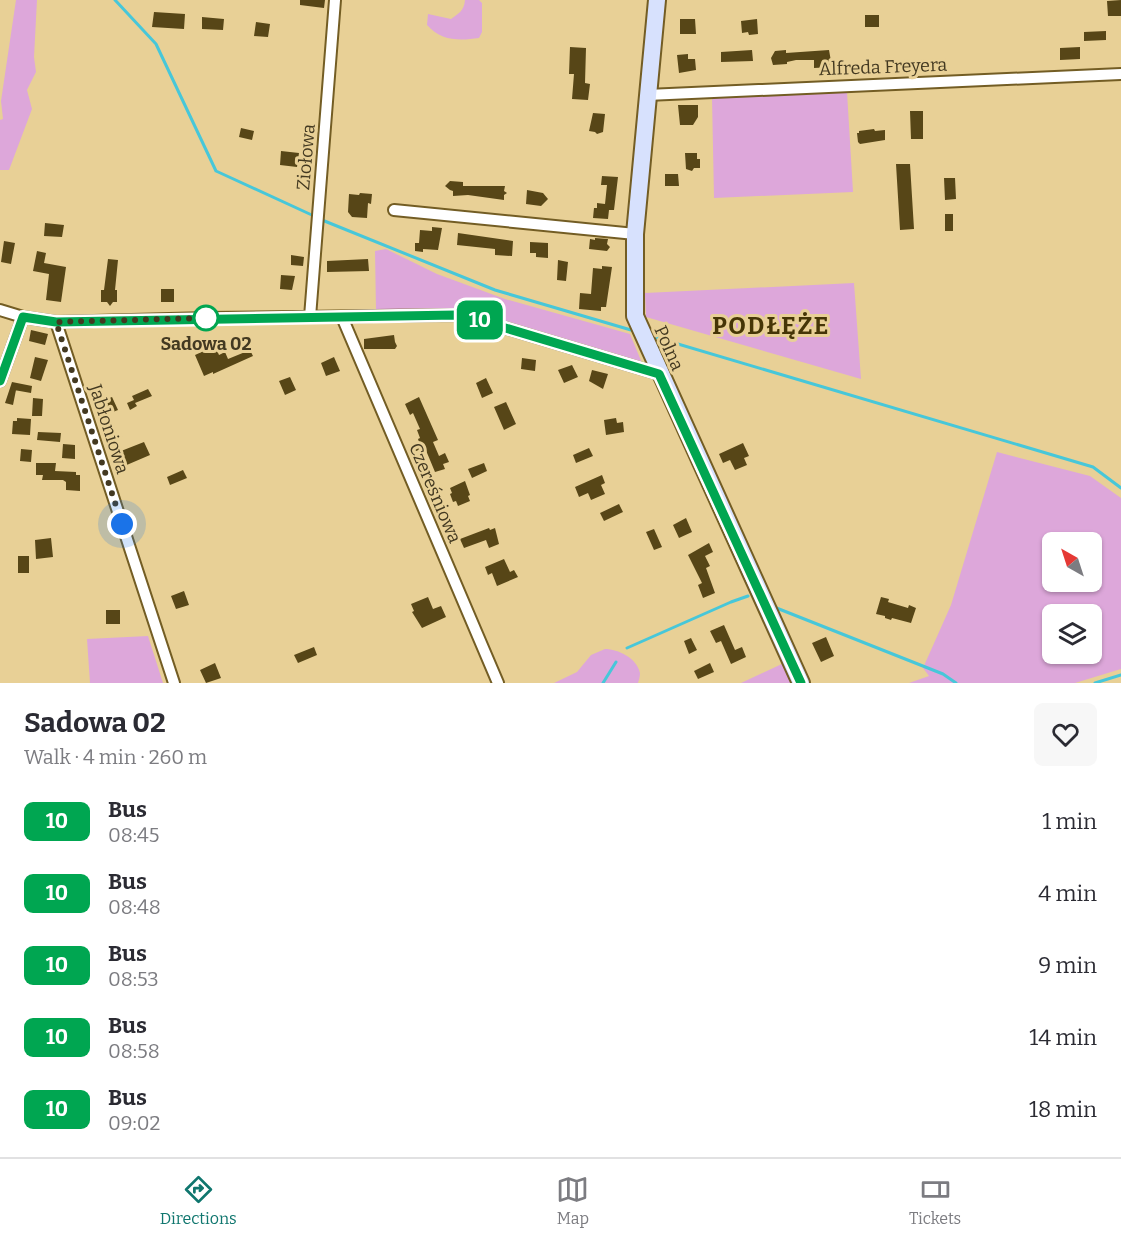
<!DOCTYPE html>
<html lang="en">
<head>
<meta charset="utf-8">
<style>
	body { margin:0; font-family:Bitter,serif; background:#f7f7f7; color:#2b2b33; height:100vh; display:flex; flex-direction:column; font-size:22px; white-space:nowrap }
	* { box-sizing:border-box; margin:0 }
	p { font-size:20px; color:#7c7c81 }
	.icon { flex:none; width:33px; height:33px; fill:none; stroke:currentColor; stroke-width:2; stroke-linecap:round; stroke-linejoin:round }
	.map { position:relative; height:683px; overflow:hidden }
	.panel { display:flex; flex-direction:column; background:#fff; flex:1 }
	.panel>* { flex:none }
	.badge { padding:0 12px; border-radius:9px; font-size:21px; line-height:39px }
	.needle { width:39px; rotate:321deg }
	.controls { position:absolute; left:1042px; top:532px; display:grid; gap:12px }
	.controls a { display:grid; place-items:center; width:60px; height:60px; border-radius:9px; background:#fff; box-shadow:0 2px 4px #0004; font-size:30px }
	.you { position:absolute; width:30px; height:30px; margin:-15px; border:4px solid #fff; border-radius:50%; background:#1a73e8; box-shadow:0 0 0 9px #1a73e833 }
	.map>.badge { position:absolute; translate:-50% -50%; box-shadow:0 0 0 3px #fff }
	.round { display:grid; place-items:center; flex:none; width:63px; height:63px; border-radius:9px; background:#f7f7f7 }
	.head { display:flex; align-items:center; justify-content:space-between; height:102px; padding:0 24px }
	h1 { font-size:28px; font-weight:700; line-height:45px }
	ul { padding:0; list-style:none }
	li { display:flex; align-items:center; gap:18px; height:72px; padding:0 24px }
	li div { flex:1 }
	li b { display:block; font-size:22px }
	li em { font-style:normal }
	li .badge { min-width:66px; font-weight:700; text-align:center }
	.menu { display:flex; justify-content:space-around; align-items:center; height:84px; border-top:2px solid #e1e1e2; background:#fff; font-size:16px; color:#7c7c81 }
	.menu a { display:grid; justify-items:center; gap:3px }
	.menu .selected { color:#0f766e }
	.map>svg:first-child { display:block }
	.green { fill:#dda7da; fill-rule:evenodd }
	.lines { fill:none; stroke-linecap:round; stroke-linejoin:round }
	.stream { stroke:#47c7d9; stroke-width:3 }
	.building { fill:#574617 }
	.street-casing { stroke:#735d24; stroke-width:14 }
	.secondary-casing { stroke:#735d24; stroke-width:20 }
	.street { stroke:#fff; stroke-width:10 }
	.secondary { stroke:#d7e1fd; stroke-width:16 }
	.line-casing { stroke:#fff; stroke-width:14 }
	.line { stroke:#00a651; stroke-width:9 }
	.walk { stroke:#433921; stroke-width:6; stroke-dasharray:0 10.8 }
	.stop-dot { fill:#fff; stroke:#00a651; stroke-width:3 }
	.labels { text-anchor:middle; stroke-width:6; stroke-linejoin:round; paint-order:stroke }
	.street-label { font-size:18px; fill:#433921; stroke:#e8d096 }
	.stop-label { font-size:18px; font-weight:bold; fill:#433921; stroke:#e8d096 }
	.district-label { font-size:24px; font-weight:bold; letter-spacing:1.5px; fill:#453506; stroke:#e8d096 }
</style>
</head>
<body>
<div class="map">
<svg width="1121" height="683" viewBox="0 0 1121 683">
	<rect width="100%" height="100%" fill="#e8d096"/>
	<path class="green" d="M16,0h21l-3,57 2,15 -9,18 5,19 -23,61h-9v-50l3,-1 -2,-18z
		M465,0h14l3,3v29l-3,6c-20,3 -38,3 -52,-13l1,-11 23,5c8,-6 13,-8 14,-19z
		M847,92l6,100 -139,6 -2,-100z
		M386,249l51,25 68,25 125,35 12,29 -178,-52 -88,-1 -1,-59z
		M854,283l7,96 -215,-62 -1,-24z
		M997,452l93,24 31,22v171l-46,14h-166l20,-7 -6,-8 28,-63zM1053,543h39v39h-39zM1053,615h39v39h-39z
		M148,636l15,47h-73l-3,-44z
		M605,649c13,0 32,9 35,24 0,3 -1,7 -2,10h-84l23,-11 14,-17z
		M784,663l8,20h-51z"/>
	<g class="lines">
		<path class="stream" d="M115,0l41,44 60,127 98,45
			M322,220l173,70 136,40
			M651,336l442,131 28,21
			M774,607l169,67 13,9
			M627,648l104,-46 17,-6
			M603,683l13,-21
			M1095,683l26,-8"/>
	</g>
	<path class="building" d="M300,0h25l-1,8 -24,-3z
		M1121,0v16h-13l-1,-15z
		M154,12l31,2 -1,15 -32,-2z
		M865,15h14v12h-14z
		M202,17l22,2 -1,11 -21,-1z
		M680,19h15l1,15h-16z
		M757,19l1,15 -9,1 -1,-3 -6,1 -1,-12z
		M256,22l14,2 -2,13 -14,-1z
		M1106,31v9l-22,1v-9z
		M570,47l16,1 -1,35 5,1 -2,16 -16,-1 2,-25h-5z
		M1080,47v12l-20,1v-12z
		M752,50l1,11 -32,1v-10z
		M786,50v3l43,-3 3,17 -18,1v-8h-18l-9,2v2l-14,1 -2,-7 4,-7z
		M688,54v5h7l1,11 -17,3 -2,-18z
		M678,105h20v12l-5,8h-13z
		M910,111h13v28h-12z
		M593,113l12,1 -2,18 -6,2 -2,-2 -6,-1z
		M241,128l13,3 -2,9 -13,-3z
		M874,129l1,2 10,-1v10l-25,4 -2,-2 -1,-9h2v-2z
		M281,151l18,2 -2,14 -17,-2z
		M685,153h12v6h3v9h-6l-2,3 -6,-2z
		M896,164h14l4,65 -14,1z
		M665,174h13l1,12h-14z
		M602,176l16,1 -4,33h-5l-1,9 -15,-1 1,-10h3v-5l8,1 2,-19h-6z
		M944,178h11l1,21 -11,1z
		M450,181l13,1v4h42l-1,5 3,2 -3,2v5l-36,-5 -15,1v-5l-3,-1 -5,-4z
		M527,190l16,3 5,6 -7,7 -15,-2z
		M360,193l12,1 -1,10 -3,-1 -1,15 -15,-1 -4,-5 1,-18 10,1z
		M945,214h8v17h-8z
		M45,223l19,2 -2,12 -18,-1z
		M432,227l10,1 -4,22 -15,-1v3l-8,-1v-8h4l1,-13 12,1z
		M458,233l55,8 -1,15 -17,-1v-6l-38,-4z
		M595,238l13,1 -1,5 3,3 -3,4 -18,-2 1,-10 5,1z
		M4,241l11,2 -4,21 -10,-2z
		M530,242l18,1v15l-12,-1v-4h-6z
		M37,251l9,2 -2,10 22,4 -5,35 -15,-2 3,-26 -16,-3z
		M291,255l13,2 -1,9 -12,-1z
		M108,259l10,1 -3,30h2v12h-4l-3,4 -3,-4h-6v-12h3z
		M368,259l1,12 -42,1v-11z
		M558,260l10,2 -2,19 -9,-1z
		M602,266l10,1 -6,40h-5v4l-22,-2 1,-16 11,1 2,-26 9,1z
		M281,275l14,1 -3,14 -12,-1z
		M161,289h13v13h-13z
		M31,330l17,4 -3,11 -16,-4z
		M394,335l1,7 2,4 -2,3h-31v-10z
		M215,346l4,9 6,-3 3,7 22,-9 3,6 -40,18v-2l-9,4 -9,-21z
		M35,357l13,3 -7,21 -11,-3z
		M334,357l6,14 -14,5 -5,-13z
		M522,358l14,2 -1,11 -14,-2z
		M572,365l6,12 -14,6 -6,-13z
		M592,370l16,4 -5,15 -14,-8z
		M290,377l6,13 -11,5 -6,-14z
		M486,378l7,15 -11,5 -6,-15z
		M12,382l20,4 -1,7 -17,-3h2l-3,15 -8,-2z
		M148,389l4,7 -17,7 2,3 -7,4 -3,-7 7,-3 -2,-4z
		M112,397l6,13 -13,5 -5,-13z
		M419,397l19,43 -5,2 6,14 6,-3 4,9 -6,2 2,5 -10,3 -10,-24 -9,3 -3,-7 6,-2 -1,-3 2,-1 -3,-8 3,-1 -7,-16 -3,2 -5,-11z
		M33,398l10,1 -1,17h-10z
		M506,402l10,22 -12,6 -10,-23z
		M17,418l14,1 -1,16 -18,-1 1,-13h4z
		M616,418l1,5 6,-1 1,10 -18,3 -2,-15z
		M38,432l23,1 -1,9 -23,-2z
		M144,442l6,13 -28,12 -6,-14z
		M743,443l6,13 -5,2 3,7 -12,5 -5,-10 -7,3 -4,-9z
		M63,444l12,1v14l-13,-1z
		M589,448l4,8 -17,7 -3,-8z
		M21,449l11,1 -1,12 -11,-1z
		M36,463h20l-1,8 21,1v3h4v16l-14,-1v-8l-3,-2h-21l1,-5h-7z
		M484,463l3,8 -15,7 -4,-9z
		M183,470l4,8 -17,7 -3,-8z
		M602,475l3,8 -4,2 4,9 -14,6 -3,-7 -9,4 -4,-10z
		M465,481l5,14 -2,1 2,5 -12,5 -2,-5 -3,1 -3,-8 2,-1 -2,-5z
		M619,504l4,8 -19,9 -4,-8z
		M686,518l6,14 -13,6 -6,-13z
		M489,528l1,2 5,-2 4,16 -10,4 -3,-8 -22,8 -4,-9z
		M654,529l8,18 -8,3 -8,-18z
		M51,538l2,19 -17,2 -1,-19z
		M709,543l4,9 -8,4 5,10 -4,2 9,25 -12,5 -5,-13 4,-2 -14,-28z
		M18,556h11v17h-11z
		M504,559l6,13 4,-2 4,7 -21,9 -5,-13 -4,2 -3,-8z
		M184,591l5,14 -13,4 -5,-13z
		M428,597l5,12 8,-3 5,11 -24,11 -10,-16 2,-1 -3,-7z
		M881,597l8,2 -1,3 20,6 1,-3 7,3 -5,15 -19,-5 -1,2 -6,-2v-2l-9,-2z
		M106,610h14v14h-14z
		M724,625l11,25 7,-3 4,10 -15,7 -10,-23 -5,2 -6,-12z
		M826,637l8,19 -13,6 -9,-19z
		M691,638l6,12 -8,4 -5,-13z
		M314,647l3,8 -19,8 -4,-8z
		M215,663l6,15 -15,5 -6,-13z
		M710,663l4,9 -16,7 -4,-8z"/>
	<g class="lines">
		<g class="street-casing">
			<path id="street" d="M647,95l474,-21
				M394,210l241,24
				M0,310l23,7 33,5 151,-4 249,-3 16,3 187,56
				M310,317l25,-317
				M342,317l156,366
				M56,322l118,361
				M0,381l23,-64"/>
		</g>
		<g class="secondary-casing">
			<path id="secondary" d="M657,0l-22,234v82l166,367"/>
		</g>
		<use href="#street" class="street"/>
		<use href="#secondary" class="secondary"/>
	</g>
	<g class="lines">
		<g class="line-casing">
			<path id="line" d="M0,381l23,-64 33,5 400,-7 16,3 187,56 142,309"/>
		</g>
		<use href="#line" class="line"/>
		<path class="walk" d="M122,524l-66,-202 150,-4"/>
	</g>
	<circle class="stop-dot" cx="206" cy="318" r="12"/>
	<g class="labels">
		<g class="street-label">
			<text transform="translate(883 67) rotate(-2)" y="6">Alfreda Freyera</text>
			<text transform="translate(306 157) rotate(-85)" y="6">Ziołowa</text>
			<text transform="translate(669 348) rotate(66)" y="6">Polna</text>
			<text transform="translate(109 429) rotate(72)" y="6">Jabłoniowa</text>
			<text transform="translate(435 493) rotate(67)" y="6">Czereśniowa</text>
		</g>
		<g class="stop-label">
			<text x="206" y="350">Sadowa 02</text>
		</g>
		<g class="district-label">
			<text x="771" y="334">PODŁĘŻE</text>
		</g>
	</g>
</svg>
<div class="controls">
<a><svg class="needle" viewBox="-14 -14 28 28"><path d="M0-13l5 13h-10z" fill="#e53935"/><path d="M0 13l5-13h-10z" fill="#7c7c81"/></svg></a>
<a><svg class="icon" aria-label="layers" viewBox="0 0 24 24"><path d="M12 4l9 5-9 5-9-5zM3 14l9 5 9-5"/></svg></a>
</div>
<div class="you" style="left:122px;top:524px"></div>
<b class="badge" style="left:480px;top:320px;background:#00a651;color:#fff">10</b>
</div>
<section class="panel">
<div class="head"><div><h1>Sadowa 02</h1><p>Walk · 4 min · 260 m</p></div><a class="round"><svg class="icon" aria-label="heart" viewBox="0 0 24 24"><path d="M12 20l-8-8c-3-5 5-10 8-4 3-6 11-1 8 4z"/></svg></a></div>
<ul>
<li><span class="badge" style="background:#00a651;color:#fff">10</span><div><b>Bus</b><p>08:45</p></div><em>1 min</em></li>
<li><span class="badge" style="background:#00a651;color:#fff">10</span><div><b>Bus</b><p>08:48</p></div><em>4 min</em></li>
<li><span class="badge" style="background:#00a651;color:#fff">10</span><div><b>Bus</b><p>08:53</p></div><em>9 min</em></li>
<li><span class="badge" style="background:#00a651;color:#fff">10</span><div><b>Bus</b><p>08:58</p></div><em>14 min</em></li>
<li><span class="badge" style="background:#00a651;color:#fff">10</span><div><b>Bus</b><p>09:02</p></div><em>18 min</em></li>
</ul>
</section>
<nav class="menu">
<a class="selected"><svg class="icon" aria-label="directions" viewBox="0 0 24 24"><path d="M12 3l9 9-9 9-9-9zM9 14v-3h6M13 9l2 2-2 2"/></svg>Directions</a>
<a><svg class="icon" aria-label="map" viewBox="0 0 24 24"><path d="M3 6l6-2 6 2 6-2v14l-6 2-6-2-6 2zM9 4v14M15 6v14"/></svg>Map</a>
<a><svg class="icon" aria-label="tickets" viewBox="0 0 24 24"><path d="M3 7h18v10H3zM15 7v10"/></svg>Tickets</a>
</nav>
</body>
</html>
